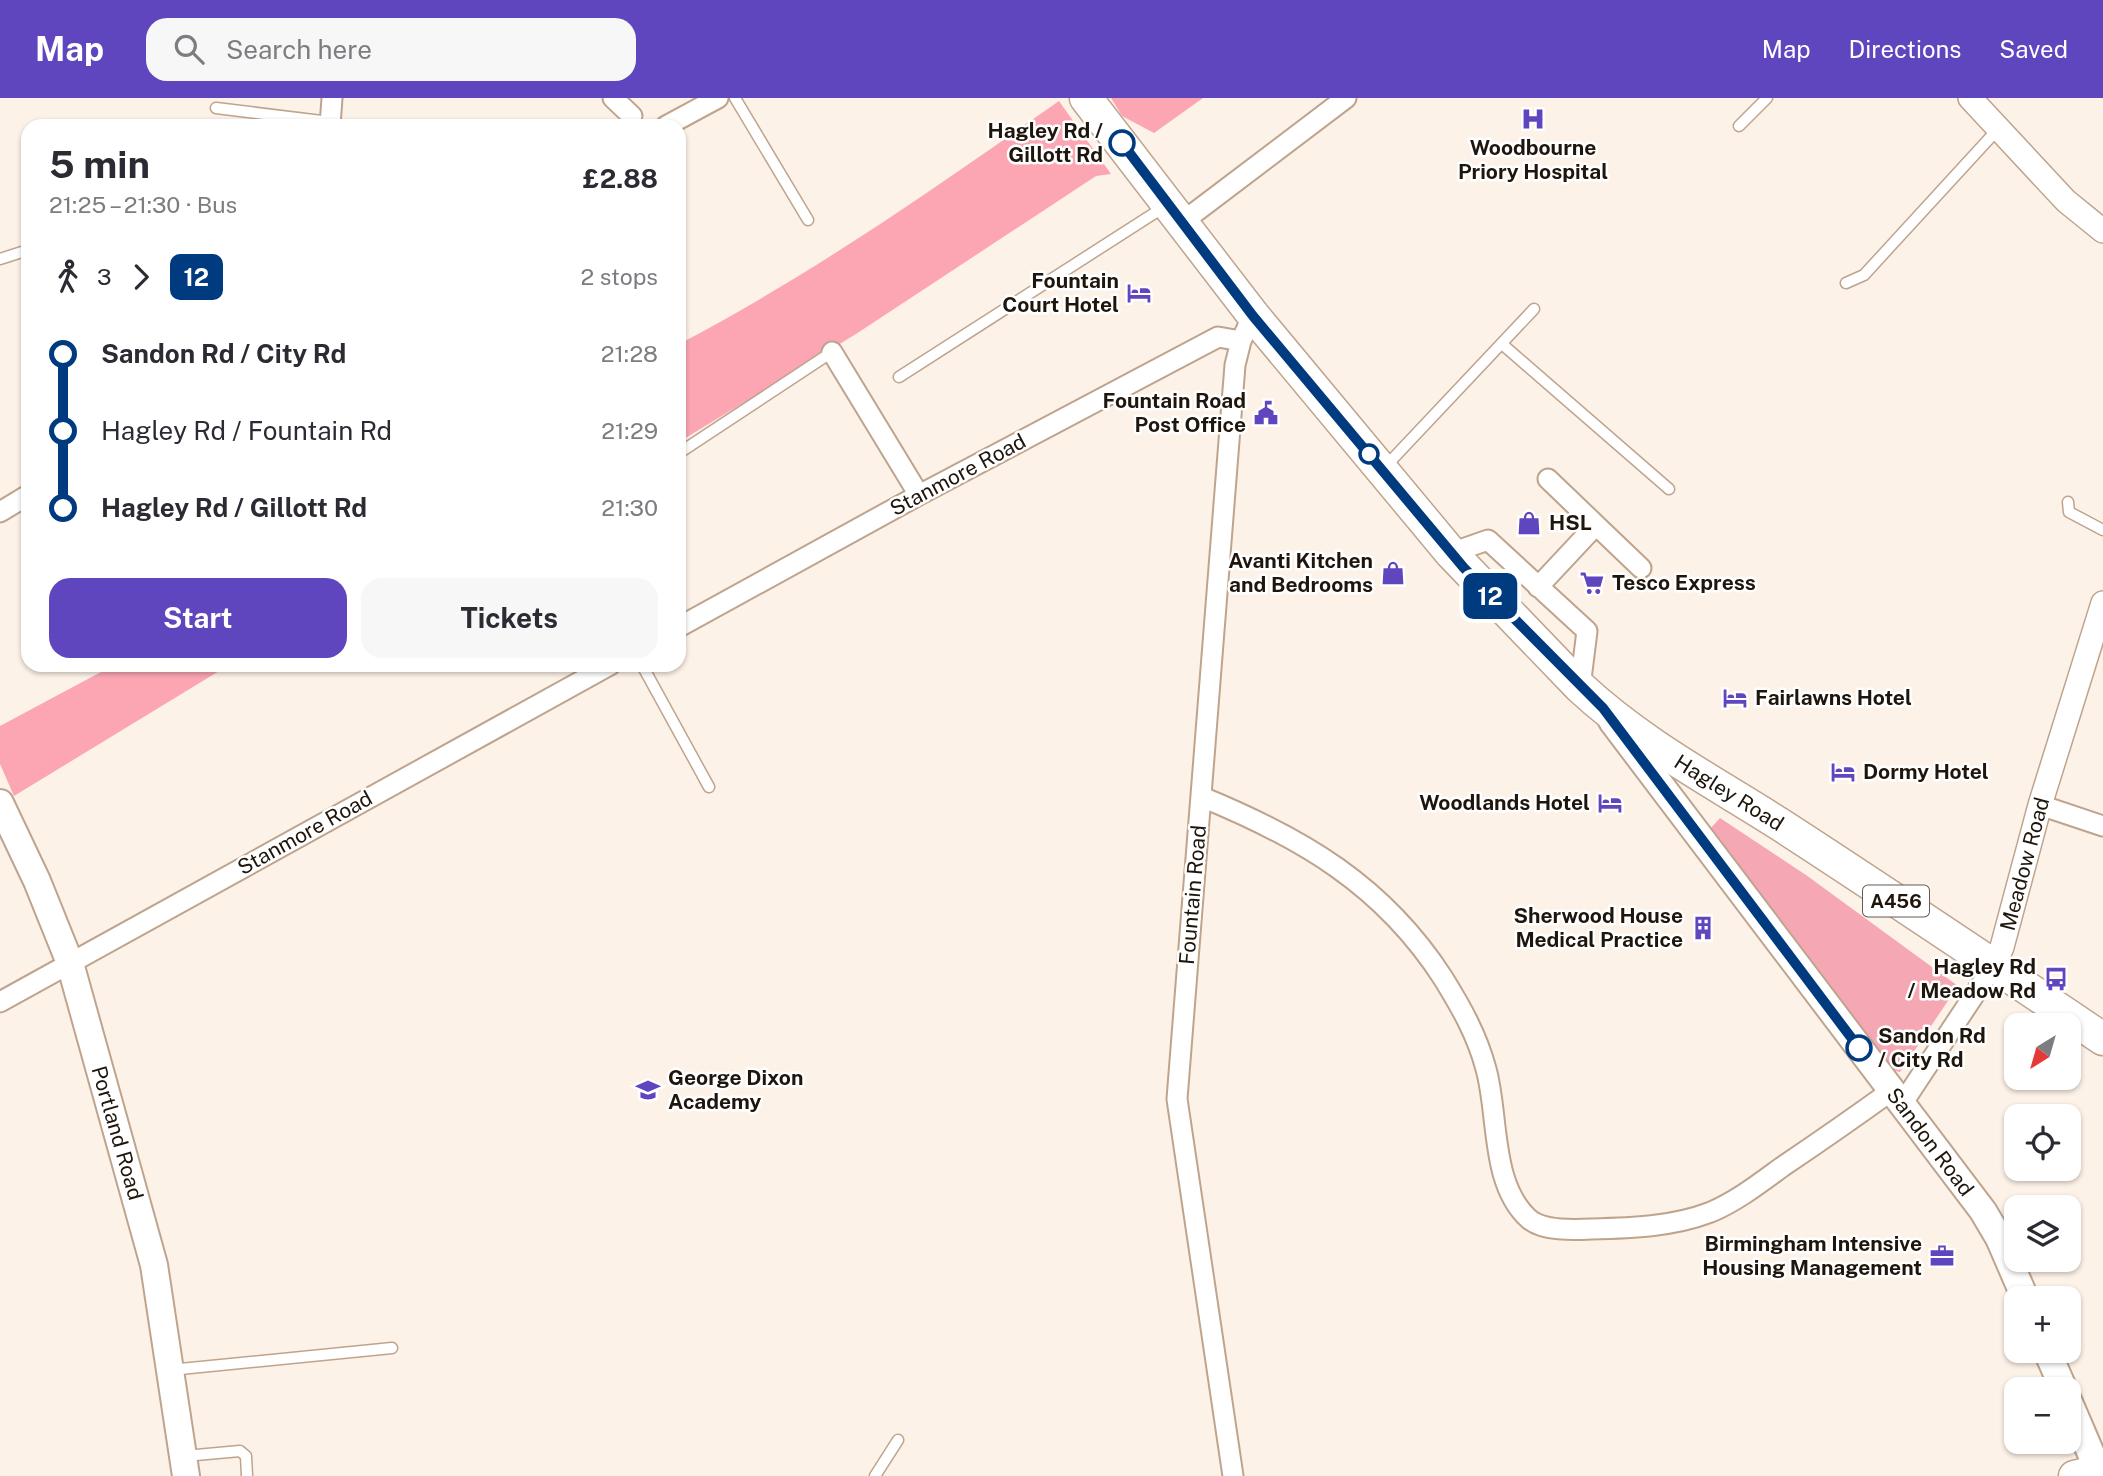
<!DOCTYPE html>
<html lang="en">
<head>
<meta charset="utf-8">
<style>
	body { margin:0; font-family:"Public Sans",sans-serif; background:#f7f7f7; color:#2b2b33; height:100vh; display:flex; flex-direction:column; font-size:26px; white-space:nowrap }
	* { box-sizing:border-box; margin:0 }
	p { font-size:23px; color:#7c7c81 }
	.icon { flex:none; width:38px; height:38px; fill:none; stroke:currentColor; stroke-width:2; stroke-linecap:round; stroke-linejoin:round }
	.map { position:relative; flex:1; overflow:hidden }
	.side { position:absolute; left:21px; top:21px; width:665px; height:553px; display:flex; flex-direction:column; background:#fff; border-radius:21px; box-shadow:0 2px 5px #0004 }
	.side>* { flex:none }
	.badge { padding:0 14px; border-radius:10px; font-size:24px; line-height:46px }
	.needle { width:46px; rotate:217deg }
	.fabs { position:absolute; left:2004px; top:915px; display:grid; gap:14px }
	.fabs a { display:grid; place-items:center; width:77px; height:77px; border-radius:14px; background:#fff; box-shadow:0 2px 5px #0004; font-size:35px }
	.map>.badge { position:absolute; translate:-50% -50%; box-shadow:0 0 0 4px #fff }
	.legs { display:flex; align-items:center; gap:10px; height:77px; padding:0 28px; font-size:23px }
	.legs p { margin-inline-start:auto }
	.summary { display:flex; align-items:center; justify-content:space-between; height:119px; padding:0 28px }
	h1 { font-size:38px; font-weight:700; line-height:52px }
	.button { display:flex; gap:14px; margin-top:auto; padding:14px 28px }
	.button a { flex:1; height:80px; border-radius:21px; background:#5f46be; color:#fff; font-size:28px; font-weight:700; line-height:80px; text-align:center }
	.button a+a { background:#f7f7f7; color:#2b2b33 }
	ul { padding:0 28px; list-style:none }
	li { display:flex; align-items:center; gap:24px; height:77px; font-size:26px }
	li i { display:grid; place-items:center; width:10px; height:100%; margin:0 9px; background:currentColor }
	li i::after { content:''; width:18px; height:18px; margin:-9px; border:5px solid; border-radius:50%; background:#fff }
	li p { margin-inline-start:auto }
	li:first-child i { background:linear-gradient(#0000 50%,currentColor 0) }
	li:last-child i { background:linear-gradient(currentColor 50%,#0000 0) }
	header { display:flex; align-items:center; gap:42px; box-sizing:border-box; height:98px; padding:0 35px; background:#5f46be; color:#fff }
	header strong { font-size:33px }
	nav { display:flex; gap:38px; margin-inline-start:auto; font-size:24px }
	.search { width:490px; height:63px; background:#f7f7f7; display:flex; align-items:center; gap:18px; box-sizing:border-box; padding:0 24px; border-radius:21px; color:#7c7c81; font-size:26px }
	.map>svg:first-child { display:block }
	.green { fill:#f5a8b4 }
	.forest { fill:#fca6b4 }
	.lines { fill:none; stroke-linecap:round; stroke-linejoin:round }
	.service-casing { stroke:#bfa48d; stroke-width:13 }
	.minor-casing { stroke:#bfa48d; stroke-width:23 }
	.tertiary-casing { stroke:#bfa48d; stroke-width:26 }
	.secondary-casing { stroke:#bfa48d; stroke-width:30 }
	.primary-casing { stroke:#bfa48d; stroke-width:33 }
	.trunk-casing { stroke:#bfa48d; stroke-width:35 }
	.service { stroke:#fff; stroke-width:10 }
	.minor { stroke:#fff; stroke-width:19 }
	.tertiary { stroke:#fff; stroke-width:23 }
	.secondary { stroke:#fff; stroke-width:26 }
	.primary { stroke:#fff; stroke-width:30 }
	.trunk { stroke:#fff; stroke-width:32 }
	.line-1-casing { stroke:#fff; stroke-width:16 }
	.line-1 { stroke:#003b80; stroke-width:10 }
	.stop-1-dot { fill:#fff; stroke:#003b80; stroke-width:3.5 }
	.labels { text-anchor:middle; stroke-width:5; stroke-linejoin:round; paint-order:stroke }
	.shield { fill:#fff; stroke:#625b55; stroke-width:2 }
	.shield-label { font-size:19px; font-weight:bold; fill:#1e150c }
	.stop-label { font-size:21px; font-weight:bold; fill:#1e150c; stroke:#fff; text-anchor:end }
	.poi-label { font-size:21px; font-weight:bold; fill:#1e150c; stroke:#fff; text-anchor:end }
	.street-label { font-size:21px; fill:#1e150c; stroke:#fff }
</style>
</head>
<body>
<header>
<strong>Map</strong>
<div class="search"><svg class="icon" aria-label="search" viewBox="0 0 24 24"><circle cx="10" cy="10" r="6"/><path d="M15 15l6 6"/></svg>Search here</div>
<nav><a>Map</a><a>Directions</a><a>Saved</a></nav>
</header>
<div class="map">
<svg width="2103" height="1378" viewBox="0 0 2103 1378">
	<rect width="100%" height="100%" fill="#fdf2e8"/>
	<path class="green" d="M1720,720l86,57 152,111 -58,86 -9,-2 -182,-240z"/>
	<path class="forest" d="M1111,0h92l-49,35 -32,-17z
		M1059,3l52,73 -15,2 -240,158 -177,108v-98c134,-70 257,-157 380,-243z
		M114,567h115l-215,131 -14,-32v-38z"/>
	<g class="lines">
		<g class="service-casing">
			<path id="service" d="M735,0l73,122
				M216,10l114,14
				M1739,28l28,-28
				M0,161l28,-9
				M1846,185l18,-8 134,-146
				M1502,246l167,145
				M899,279l265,-170
				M679,355l153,-101
				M1385,369l149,-158
				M2068,404l1,10 34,18
				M642,567l67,122
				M170,1272l222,-22
				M185,1358l55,-5 6,5 1,20
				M875,1378l23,-36"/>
		</g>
		<g class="minor-casing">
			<path id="minor" d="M613,0l19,18
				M330,28l2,-28
				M666,28l52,-28
				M1181,125l165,-125
				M832,254l87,143
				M1548,381l48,46
				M0,414l28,-17
				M1451,455l37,-13 99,91 -7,56
				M1538,489l58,-62 45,43
				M679,529l240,-132 299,-158 23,4
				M1202,699c100,41 181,88 241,181 18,29 34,57 43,91 13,46 4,115 43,150 14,12 44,11 62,10 40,-1 81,-2 120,-17 26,-11 49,-29 71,-45 37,-25 73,-50 109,-76
				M2040,707l63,21
				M0,904l610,-337
				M1902,1006l92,-139
				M1233,1378l-56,-377 58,-734 6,-24 12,-26"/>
		</g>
		<g class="tertiary-casing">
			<path id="tertiary" d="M1970,0l96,103 37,30
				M1994,867l8,-18 38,-142 63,-202"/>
		</g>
		<g class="secondary-casing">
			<path id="secondary" d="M1612,623l371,490 16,27 26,60
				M0,705l37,78 33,82 84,302 32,211
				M2047,1253l17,39
				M2068,1302l30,70"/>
		</g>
		<g class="primary-casing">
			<path id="primary" d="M2074,1378l24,-6 3,6"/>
		</g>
		<g class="trunk-casing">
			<path id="trunk" d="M1086,0l167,217 198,238 129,134c60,56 132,94 201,138 108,70 215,142 322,214"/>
		</g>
		<use href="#service" class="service"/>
		<use href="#minor" class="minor"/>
		<use href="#tertiary" class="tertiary"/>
		<use href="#secondary" class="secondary"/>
		<use href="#primary" class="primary"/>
		<use href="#trunk" class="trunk"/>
	</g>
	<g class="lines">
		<g class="line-1-casing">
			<path id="line-1" d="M1122,45l131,173 211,252 139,140 256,340"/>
		</g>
		<use href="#line-1" class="line-1"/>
	</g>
	<defs>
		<g id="hospital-bare" transform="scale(1.89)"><path d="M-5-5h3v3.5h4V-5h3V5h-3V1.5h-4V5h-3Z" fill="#5f46be" stroke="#fff" stroke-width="2.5" paint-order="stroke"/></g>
		<g id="hotel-bare" transform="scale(1.89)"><path d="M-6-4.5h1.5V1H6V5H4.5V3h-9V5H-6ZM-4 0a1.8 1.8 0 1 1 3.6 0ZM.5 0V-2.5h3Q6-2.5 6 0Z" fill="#5f46be" stroke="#fff" stroke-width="2.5" paint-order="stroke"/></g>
		<g id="civic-bare" transform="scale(1.89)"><path d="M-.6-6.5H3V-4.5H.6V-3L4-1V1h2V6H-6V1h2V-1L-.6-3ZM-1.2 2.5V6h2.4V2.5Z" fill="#5f46be" stroke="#fff" stroke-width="2.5" paint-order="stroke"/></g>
		<g id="shop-bare" transform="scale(1.89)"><path d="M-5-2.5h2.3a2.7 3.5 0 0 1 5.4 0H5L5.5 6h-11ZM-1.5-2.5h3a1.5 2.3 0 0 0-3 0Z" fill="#5f46be" stroke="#fff" stroke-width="2.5" paint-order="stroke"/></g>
		<g id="supermarket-bare" transform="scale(1.89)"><path d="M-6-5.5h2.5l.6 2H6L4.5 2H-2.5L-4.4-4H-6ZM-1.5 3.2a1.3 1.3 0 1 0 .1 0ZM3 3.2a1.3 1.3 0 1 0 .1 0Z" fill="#5f46be" stroke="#fff" stroke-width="2.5" paint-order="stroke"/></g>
		<g id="building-bare" transform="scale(1.89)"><path d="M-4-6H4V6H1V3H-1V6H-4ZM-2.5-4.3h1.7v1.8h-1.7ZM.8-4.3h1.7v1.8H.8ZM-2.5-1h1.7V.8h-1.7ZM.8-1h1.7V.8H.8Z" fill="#5f46be" stroke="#fff" stroke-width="2.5" paint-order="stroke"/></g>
		<g id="bus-bare" transform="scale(1.89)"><path d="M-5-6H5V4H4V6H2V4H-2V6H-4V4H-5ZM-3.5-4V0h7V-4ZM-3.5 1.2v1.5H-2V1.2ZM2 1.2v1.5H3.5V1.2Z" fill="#5f46be" stroke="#fff" stroke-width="2.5" paint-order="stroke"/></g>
		<g id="school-bare" transform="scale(1.89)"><path d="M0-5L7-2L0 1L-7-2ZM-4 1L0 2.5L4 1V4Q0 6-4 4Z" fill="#5f46be" stroke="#fff" stroke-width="2.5" paint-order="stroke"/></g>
		<g id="office-bare" transform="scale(1.89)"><path d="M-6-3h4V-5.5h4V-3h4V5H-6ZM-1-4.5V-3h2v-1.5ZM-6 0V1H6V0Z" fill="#5f46be" stroke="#fff" stroke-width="2.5" paint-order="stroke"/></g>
	</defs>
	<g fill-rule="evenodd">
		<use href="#hospital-bare" x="1533" y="21"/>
		<use href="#hotel-bare" x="1139" y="195"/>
		<use href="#civic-bare" x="1266" y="315"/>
		<use href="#shop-bare" x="1529" y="425"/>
		<use href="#shop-bare" x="1393" y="475"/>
		<use href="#supermarket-bare" x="1592" y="485"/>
		<use href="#hotel-bare" x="1735" y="600"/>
		<use href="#hotel-bare" x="1843" y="674"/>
		<use href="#hotel-bare" x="1610" y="705"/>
		<use href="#building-bare" x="1703" y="830"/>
		<use href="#bus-bare" x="2056" y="881"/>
		<use href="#school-bare" x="648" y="992"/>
		<use href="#office-bare" x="1942" y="1158"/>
	</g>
	<g class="stop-1-dot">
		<circle cx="1122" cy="45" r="12"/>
		<circle cx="1369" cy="356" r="9"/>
		<circle cx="1859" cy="950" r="12"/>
	</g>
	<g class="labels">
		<rect class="shield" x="1863" y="787.5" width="66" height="31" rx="5"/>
		<g class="shield-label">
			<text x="1896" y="810">A456</text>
		</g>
		<g class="stop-label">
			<text x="1103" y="40">Hagley Rd /<tspan x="1103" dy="24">Gillott Rd</tspan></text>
			<text x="1878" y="945" text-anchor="start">Sandon Rd<tspan x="1878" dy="24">/ City Rd</tspan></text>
		</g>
		<g class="poi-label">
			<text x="1533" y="57" text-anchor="middle">Woodbourne<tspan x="1533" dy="24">Priory Hospital</tspan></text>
			<text x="1119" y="190">Fountain<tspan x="1119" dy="24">Court Hotel</tspan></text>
			<text x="1246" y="310">Fountain Road<tspan x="1246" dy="24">Post Office</tspan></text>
			<text x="1549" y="432" text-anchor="start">HSL</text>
			<text x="1373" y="470">Avanti Kitchen<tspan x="1373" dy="24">and Bedrooms</tspan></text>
			<text x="1612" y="492" text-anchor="start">Tesco Express</text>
			<text x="1755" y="607" text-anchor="start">Fairlawns Hotel</text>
			<text x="1863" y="681" text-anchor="start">Dormy Hotel</text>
			<text x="1590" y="712">Woodlands Hotel</text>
			<text x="1683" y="825">Sherwood House<tspan x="1683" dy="24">Medical Practice</tspan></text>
			<text x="2036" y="876">Hagley Rd<tspan x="2036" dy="24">/ Meadow Rd</tspan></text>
			<text x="668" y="987" text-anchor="start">George Dixon<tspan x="668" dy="24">Academy</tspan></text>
			<text x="1922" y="1153">Birmingham Intensive<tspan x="1922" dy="24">Housing Management</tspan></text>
		</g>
		<g class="street-label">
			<text transform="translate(958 377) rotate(-28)" y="7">Stanmore Road</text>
			<text transform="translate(1729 695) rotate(32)" y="7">Hagley Road</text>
			<text transform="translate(305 735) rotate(-29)" y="7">Stanmore Road</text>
			<text transform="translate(2025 766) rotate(-75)" y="7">Meadow Road</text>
			<text transform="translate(1193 797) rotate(-85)" y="7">Fountain Road</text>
			<text transform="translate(117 1035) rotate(74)" y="7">Portland Road</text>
			<text transform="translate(1930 1044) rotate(53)" y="7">Sandon Road</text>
		</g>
	</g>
</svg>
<div class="fabs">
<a><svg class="needle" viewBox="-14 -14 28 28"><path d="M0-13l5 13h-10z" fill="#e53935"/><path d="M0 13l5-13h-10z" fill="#7c7c81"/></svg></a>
<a><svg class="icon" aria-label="locate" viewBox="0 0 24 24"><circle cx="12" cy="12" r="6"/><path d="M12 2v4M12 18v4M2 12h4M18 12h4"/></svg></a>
<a><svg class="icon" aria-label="layers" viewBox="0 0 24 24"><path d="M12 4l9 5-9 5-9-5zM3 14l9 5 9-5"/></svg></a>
<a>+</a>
<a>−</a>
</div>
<b class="badge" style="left:1490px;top:498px;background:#003b80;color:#fff">12</b>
<section class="side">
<div class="summary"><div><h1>5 min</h1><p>21:25 – 21:30 · Bus</p></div><b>£2.88</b></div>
<div class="legs"><svg class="icon" aria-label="walk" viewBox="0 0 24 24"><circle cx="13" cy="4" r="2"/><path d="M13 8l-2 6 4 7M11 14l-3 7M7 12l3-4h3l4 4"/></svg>3<svg class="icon" aria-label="forward" viewBox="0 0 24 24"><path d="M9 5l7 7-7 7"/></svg><b class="badge" style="background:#003b80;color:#fff">12</b><p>2 stops</p></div>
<ul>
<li><i style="color:#003b80"></i><b>Sandon Rd / City Rd</b><p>21:28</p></li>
<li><i style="color:#003b80"></i><span>Hagley Rd / Fountain Rd</span><p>21:29</p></li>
<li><i style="color:#003b80"></i><b>Hagley Rd / Gillott Rd</b><p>21:30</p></li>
</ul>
<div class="button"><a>Start</a><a>Tickets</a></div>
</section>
</div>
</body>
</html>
